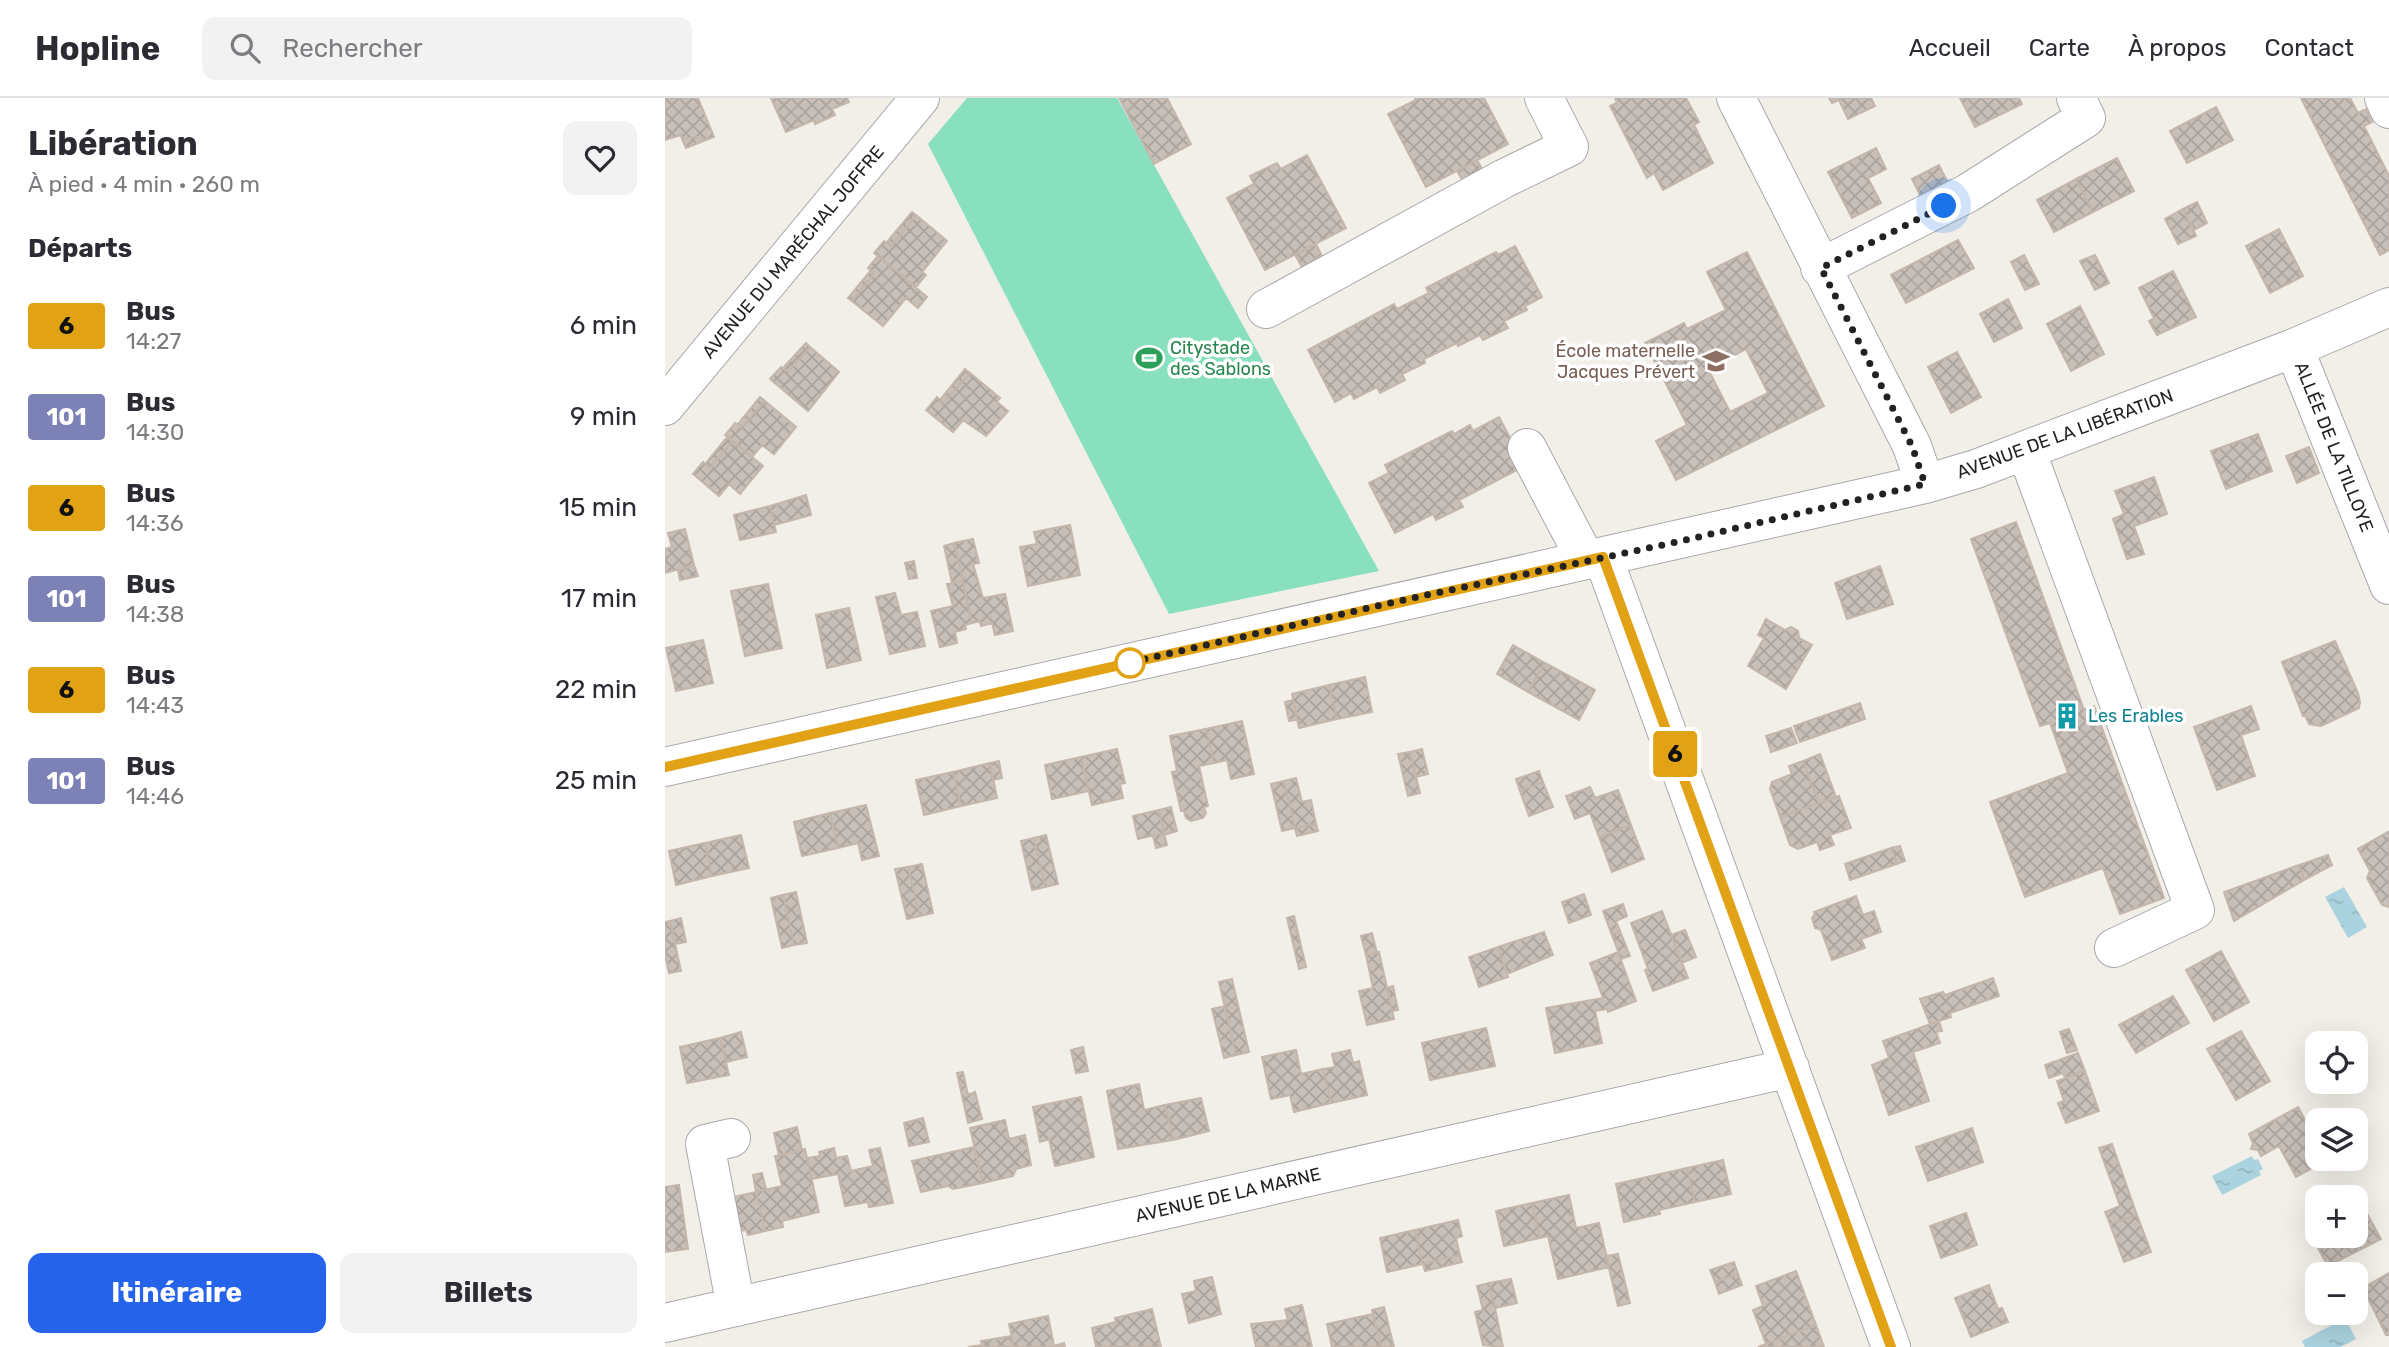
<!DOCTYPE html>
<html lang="fr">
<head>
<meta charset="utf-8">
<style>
	body { margin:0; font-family:Rubik,sans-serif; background:#f2f2f3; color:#2b2b33; height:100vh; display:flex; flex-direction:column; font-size:26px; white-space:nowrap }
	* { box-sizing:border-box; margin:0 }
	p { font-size:23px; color:#7c7c81 }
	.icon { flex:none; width:38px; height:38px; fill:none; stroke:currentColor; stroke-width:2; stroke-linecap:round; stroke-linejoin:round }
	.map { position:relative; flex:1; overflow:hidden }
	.side { display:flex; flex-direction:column; background:#fff; width:665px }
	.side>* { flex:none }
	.badge { padding:0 14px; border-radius:5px; font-size:24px; line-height:46px }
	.controls { position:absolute; left:1640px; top:933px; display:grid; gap:14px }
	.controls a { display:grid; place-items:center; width:63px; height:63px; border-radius:14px; background:#fff; box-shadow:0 7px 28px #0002; font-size:35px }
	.you { position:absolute; width:35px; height:35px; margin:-18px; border:5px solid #fff; border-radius:50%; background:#1a73e8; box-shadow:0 0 0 10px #1a73e833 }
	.map>.badge { position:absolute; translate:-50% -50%; box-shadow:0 0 0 4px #fff }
	h2 { padding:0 28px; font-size:26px; line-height:63px }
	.round { display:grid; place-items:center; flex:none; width:74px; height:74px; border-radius:14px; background:#f2f2f3 }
	.overview { display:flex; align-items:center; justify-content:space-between; height:119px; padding:0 28px }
	h1 { font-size:33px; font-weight:700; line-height:52px }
	.cta { display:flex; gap:14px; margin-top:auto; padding:14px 28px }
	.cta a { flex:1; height:80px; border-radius:14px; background:#2563eb; color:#fff; font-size:28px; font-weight:700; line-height:80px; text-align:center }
	.cta a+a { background:#f2f2f3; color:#2b2b33 }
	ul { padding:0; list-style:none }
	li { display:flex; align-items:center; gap:21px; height:91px; padding:0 28px }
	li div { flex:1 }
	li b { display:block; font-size:26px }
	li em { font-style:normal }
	li .badge { min-width:77px; font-weight:700; text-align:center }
	header { display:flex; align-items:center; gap:42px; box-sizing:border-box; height:98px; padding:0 35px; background:#fff; border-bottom:2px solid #e1e1e2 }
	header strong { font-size:33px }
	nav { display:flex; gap:38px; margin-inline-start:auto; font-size:24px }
	.search { width:490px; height:63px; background:#f2f2f3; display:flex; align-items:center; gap:18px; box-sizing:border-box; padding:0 24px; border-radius:14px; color:#7c7c81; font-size:26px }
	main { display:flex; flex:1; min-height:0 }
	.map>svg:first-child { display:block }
	.pitch { fill:#88e0be }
	.water { fill:url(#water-ripples) }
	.building { fill:url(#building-cross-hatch); stroke:#c4b6ab; stroke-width:2; fill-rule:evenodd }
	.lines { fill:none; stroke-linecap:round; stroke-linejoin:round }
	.minor-casing { stroke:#a9a9a9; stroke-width:40 }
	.minor { stroke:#fff; stroke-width:38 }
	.line-casing { stroke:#fff; stroke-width:16 }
	.line { stroke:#e1a215; stroke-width:10 }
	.walk { stroke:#222; stroke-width:7; stroke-dasharray:0 12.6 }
	.stop-dot { fill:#fff; stroke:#e1a215; stroke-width:3.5 }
	.labels { text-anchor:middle; stroke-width:7; stroke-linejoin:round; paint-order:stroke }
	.street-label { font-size:18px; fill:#222; stroke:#fff }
	.leisure-label { font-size:18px; fill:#27864d; stroke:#fff; text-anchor:start }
	.education-label { font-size:18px; fill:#785e54; stroke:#fff; text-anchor:end }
	.culture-label { font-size:18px; fill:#0d838f; stroke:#fff; text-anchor:start }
</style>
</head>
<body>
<header>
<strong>Hopline</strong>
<div class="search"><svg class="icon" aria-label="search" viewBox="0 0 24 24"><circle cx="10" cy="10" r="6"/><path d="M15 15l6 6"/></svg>Rechercher</div>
<nav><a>Accueil</a><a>Carte</a><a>À propos</a><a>Contact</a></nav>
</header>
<main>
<section class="side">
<div class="overview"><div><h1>Libération</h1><p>À pied · 4 min · 260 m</p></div><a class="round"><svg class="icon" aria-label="heart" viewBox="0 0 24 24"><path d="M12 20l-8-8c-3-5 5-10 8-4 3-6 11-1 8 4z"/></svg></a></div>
<h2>Départs</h2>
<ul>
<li><span class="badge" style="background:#e1a215;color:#111">6</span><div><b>Bus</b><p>14:27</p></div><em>6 min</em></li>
<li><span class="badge" style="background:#7d82b6;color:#fff">101</span><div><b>Bus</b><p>14:30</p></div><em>9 min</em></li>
<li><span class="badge" style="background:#e1a215;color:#111">6</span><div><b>Bus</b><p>14:36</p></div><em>15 min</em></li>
<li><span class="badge" style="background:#7d82b6;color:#fff">101</span><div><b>Bus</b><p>14:38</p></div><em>17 min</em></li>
<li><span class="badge" style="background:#e1a215;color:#111">6</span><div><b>Bus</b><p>14:43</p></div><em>22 min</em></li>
<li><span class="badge" style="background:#7d82b6;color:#fff">101</span><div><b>Bus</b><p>14:46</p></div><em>25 min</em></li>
</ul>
<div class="cta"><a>Itinéraire</a><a>Billets</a></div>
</section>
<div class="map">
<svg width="1724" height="1249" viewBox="0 0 1724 1249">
	<defs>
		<pattern id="water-ripples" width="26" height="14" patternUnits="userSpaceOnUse" patternTransform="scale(1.75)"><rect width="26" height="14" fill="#aad3df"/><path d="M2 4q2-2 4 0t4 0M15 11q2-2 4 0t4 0" fill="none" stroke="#92b5bf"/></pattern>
		<pattern id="building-cross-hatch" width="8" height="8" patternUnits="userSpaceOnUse" patternTransform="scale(1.75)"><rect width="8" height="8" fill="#c7bfb8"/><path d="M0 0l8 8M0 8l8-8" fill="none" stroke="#aba49e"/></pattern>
	</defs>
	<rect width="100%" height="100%" fill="#f2efe9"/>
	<path class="pitch" d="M302,0h150l262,473 -210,43 -241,-470z"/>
	<path class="water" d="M1679,789l23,40 -19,11 -23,-41z
		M1587,1058l2,4 4,-1 5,10 -4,2 2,4 -39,20 -10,-19z
		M1680,1220l11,21 -15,8h-36l-3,-6z"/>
	<path class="building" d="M0,0h33l16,39 -8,3 -9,-3 -15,2 -1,-4 -16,5z
		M106,0h76l2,4 -17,7 3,6 -20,9 -1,-4 -28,12z
		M454,0h48l24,46 -37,20z
		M750,0h69l24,46 -82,43 -38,-73 28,-14z
		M950,0h71l13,24 -5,3 19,38 -50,27 -9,-17 -7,5 -37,-72 7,-3z
		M1164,0h42l4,8 -27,13 -9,-19 -7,3z
		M1295,0h59l3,6 -47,23z
		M1636,0h49l8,15 8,-4 6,13 -8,4 25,50v74l-9,5z
		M1551,9l17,33 -46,23 -17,-32z
		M32,39l9,3 -20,8 -4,-9z
		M1211,50l10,21 -18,9 13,25 -29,15 -24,-46z
		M642,57l39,73 -81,42 -38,-72 27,-14 -4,-8 27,-13 4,6z
		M1452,60l17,33 -41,21 -17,-33z
		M812,62l7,12 -20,11 -7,-12z
		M1274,67l9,18 -27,14 -9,-18z
		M1411,81l17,33 -39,20 -17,-32z
		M1532,104l10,21 -13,7 -11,-21z
		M1518,111l13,27 -18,8 -13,-25z
		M247,114l4,3 -25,31 -4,-4z
		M251,117l31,26 -25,31 4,3 -10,12 -42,-34 10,-12 7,5z
		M1614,131l24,47 -33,17 -24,-47z
		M1293,142l16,28 -68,35 -15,-28z
		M651,146l6,12 -20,11 -7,-12z
		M850,148l27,51 -17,9 2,4 -23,11 4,7 -25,12 -3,-5 -22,11 -1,-3 -33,16 1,4 -23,11 3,6 -25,13 -3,-6 -23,12 -3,-6 -16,9 -27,-52 86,-46 3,5 32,-16 -3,-5 70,-36 2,3z
		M1082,154l77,154 -148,74 -20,-39 31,-16 -42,-82 39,-20 3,6 39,-19 -19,-38zM1081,251l22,44 -38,19 -22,-43z
		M1359,157l15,29 -14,6 -14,-28z
		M1430,157l14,28 -14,7 -15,-29z
		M213,158l49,41 -9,11 -12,-10 -23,28 -31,-25 22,-27 -6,-6z
		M206,172l3,4 -22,27 -4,-3z
		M1508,173l23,46 -39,18 -8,-14 5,-3 -15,-30z
		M1343,201l14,29 -28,14 -14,-28z
		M1415,208l24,48 -33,17 -24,-47z
		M141,245l4,4 -22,25 -5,-4z
		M145,249l29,25 -31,39 -38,-32 11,-12 7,5z
		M1292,254l24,45 -30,16 -23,-46z
		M300,271l5,4 -27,30 -3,-3z
		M305,275l30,25 -3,4 11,9 -22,25 -23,-16 -10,12 -27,-22 11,-13 6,6z
		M95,299l5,4 -23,26 -4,-3z
		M100,303l31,26 -22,27 -12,-9 -10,12 -27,-22 10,-12 7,4z
		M834,319l26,49 -66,34 4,7 -13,6 -14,7 -3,-6 -38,19 -26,-50 20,-10 -4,-8 67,-34 2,3 16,-9 3,6z
		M1593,336l14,37 -46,18 -15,-38z
		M63,338l5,5 -23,27 -5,-4z
		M68,343l30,25 -23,28 -11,-10 -10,12 -26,-22 10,-12 7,6z
		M1644,349l10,26 -22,10 -11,-27z
		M1489,379l13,37 -33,12 10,28 -17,5 -14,-40 11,-5 -9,-23z
		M141,397l5,20 -37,10 -4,-19z
		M105,408l6,26 -36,8 -6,-25z
		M1351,424l68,188 10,-4 70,192 -44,16 -17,-46 -78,29 -35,-95 78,-29 -18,-50 -10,3 -69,-187z
		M405,427l10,50 -52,11 -8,-39 17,-3 -3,-12z
		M20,431l9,36 -29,8v-24l7,-2 -4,-14z
		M308,441l6,24 -6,1 10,34 22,-4 8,37 -18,4 -3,-12 -11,3 -1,-5 -8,2 -18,-80z
		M289,445l9,38 -11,2 -8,-37z
		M249,463l3,17 -8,1 -4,-16z
		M29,467l4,11 -18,4 -2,-10z
		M1215,468l13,38 -46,15 -12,-36z
		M298,483l9,42 -7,2 1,4 -11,3 2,11 -17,4 -9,-36 22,-5 -6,-22z
		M103,486l14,64 -37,8 -14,-65z
		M230,495l6,22 16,-3 8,34 -35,8 -14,-57z
		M184,510l12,52 -34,8 -11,-53z
		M1101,521l19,11 6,-3 7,4 1,7 13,7 -26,44 -38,-23 16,-28 -6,-3z
		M38,542l10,43 -37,8 -10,-43z
		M1670,543l23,52 2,9 -1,6 -38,18 -12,-2 -4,-9 -2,1 -21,-54z
		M848,547l32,18 -17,29 -31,-18z
		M880,565l50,27 -16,30 -51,-28z
		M700,579l7,35 -35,7 -8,-34z
		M664,587l8,34 -38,9 -7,-34z
		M628,602l4,20 -8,1 -4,-19z
		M1195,605l5,16 -65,23 -6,-16z
		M1586,608l8,23 -18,6 14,41 -38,14 -23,-63z
		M577,623l12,53 -23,5 -4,-19 -13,3 -8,-34z
		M1126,630l6,15 -26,9 -5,-16z
		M541,631l8,34 -15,3 9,40 -4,1 2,6 -3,5 -12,3 -5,-3 -2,-7h-3l-9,-39 5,-1 -7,-35z
		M452,651l8,34 -5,1 3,14 -31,7 -11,-48z
		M757,651l6,25 -13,3 -5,-25z
		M745,654l10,41 -12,3 -10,-42z
		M1155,656l16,43 -17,6 -16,-42z
		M416,659l8,34 -37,8 -7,-34z
		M334,663l3,17 -9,2 -3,-17z
		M1138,663l16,42 -39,14 -10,-28 2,-7 20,-8 -3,-8z
		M325,665l7,35 -36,8 -8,-34z
		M874,673l4,11 -23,9 -4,-12z
		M288,674l8,34 -37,9 -8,-35z
		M631,680l6,24 9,-2 5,24 -21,4 -11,-47z
		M619,683l11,47 -13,3 -11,-47z
		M878,684l10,25 -24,9 -9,-25z
		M925,689l5,11 23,-8 13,35 -32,12 -9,-24 -15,6 -9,-23z
		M1174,698l12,32 -21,7 4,10 -14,5 -3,-8 -19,7 -8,-4 -10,-28z
		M201,707l13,51 -17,4 -4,-17 -20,5 -8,-35z
		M506,709l6,24 -13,4 -5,-25z
		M494,712l5,23 -26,6 -5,-23z
		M165,715l8,35 -36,8 -8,-34z
		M651,726l2,7 -21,5 -2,-8z
		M966,727l13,34 -32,13 -13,-35z
		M1723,734l1,2v73l-7,-2 -15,-27 3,-7 -12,-22z
		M499,735l3,12 -11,3 -3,-12z
		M76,737l8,33 -37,8 -7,-33z
		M381,737l12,49 -13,3 -11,-49z
		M369,740l11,49 -13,3 -11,-49z
		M40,745l7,33 -36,9 -7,-34z
		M1235,748l5,15 -8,3 -6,-16z
		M1226,750l6,16 -47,16 -5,-16z
		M1663,757l4,10 -28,15 -5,-15z
		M257,766l11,49 -13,3 -12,-49z
		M1634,767l5,15 -70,41 -10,-29z
		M243,769l12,49 -13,3 -12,-50z
		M131,794l11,51 -13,2 -11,-50z
		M919,796l7,21 -22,8 -7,-21z
		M118,797l11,50 -12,3 -11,-50z
		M1191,798l7,19 11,-4 7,21 -20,7 4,9 -33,12 -11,-30 -6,-2 -3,-10 3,-4 -1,-2z
		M958,806l4,12 -11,5 4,10 -8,4 -9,-24z
		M997,813l26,67 -35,13 -8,-21 3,-1 -17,-46z
		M629,818l12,51 -7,2 -12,-51z
		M16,820l5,24 -11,2 -5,-23z
		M5,823l11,50 -12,2 -4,-17v-34z
		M1020,832l11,27 -14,6 -11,-28z
		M955,833l10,25 -9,3 -9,-24z
		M879,834l9,23 -46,19 -9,-27z
		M707,835l5,20 -11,2 -5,-19z
		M833,849l10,30 -29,10 -10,-30z
		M1556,853l28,51 -35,19 -28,-51z
		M714,854l15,67 -27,6 -8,-34 14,-3 -7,-33z
		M953,854l18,49 -28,11 -1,-3 -12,2 7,32 -47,10 -9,-45 57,-10 -13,-35z
		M1328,880l6,18 -49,17 1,4 -21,7 -10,-25 23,-7 2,3z
		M567,881l17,73 -13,3 -17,-73z
		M728,888l5,24 -6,1 -5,-23z
		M1508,898l16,27 -53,30 -17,-28z
		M560,908l11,49 -12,3 -12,-49z
		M1274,923l3,10 -6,1 4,11 -27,9 16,49 -40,14 -17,-50 17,-7 -6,-17z
		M821,930l9,38 -65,14 -8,-37z
		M1404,931l8,21 -10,3 -7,-21z
		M1576,933l29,50 -34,19 -29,-51z
		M76,934l6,25 -21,5 -6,-24z
		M55,940l9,37 -42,8 -7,-36z
		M418,949l5,24 -12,2 -5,-23z
		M631,952l5,24 22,-5 8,34 -37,9 -4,-17 -19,4 -9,-42z
		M685,952l3,13 6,-2 8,34 -36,8 -8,-34 12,-2 -3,-13z
		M1413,955l7,18 -20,7 -2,-5 -14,5 -4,-13z
		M1420,973l14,40 -33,12 -8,-20 6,-2 -7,-20z
		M298,974l5,23 7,-3 7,27 -14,4 -11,-50z
		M474,986l5,26 21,-5 8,35 -55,9 -11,-58z
		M416,999l13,60 -39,9 -6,-27 -9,3 -7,-35z
		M536,1000l8,33 -36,9 -8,-35z
		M1633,1009l19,34v17l10,2 -31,17 -17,-31 -18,10 -3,-6 -7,-1 2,-6 -4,-9z
		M258,1020l6,24 -20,4 -5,-23z
		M340,1022l4,19 16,-4 6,30 -15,4 -3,7 -30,7 -13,-55z
		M132,1029l5,23 -23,6 -5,-23z
		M1307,1030l11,34 -55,19 -12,-34z
		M1447,1046l25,71 -27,9 -5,-12 15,-6 -21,-58z
		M309,1049l9,36 -30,6 -5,-3 -27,6 -9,-31z
		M169,1050l2,10 11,-2 4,15 22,-5 -4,-16 11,-2 13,55 -24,4 -1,-5 -23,4 -7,-32 -27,5 -4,-21 13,-2 -1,-4z
		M140,1051l14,63 -37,9 1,6 -18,4 -9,-39 26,-6 -7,-30z
		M1058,1062l8,34 -36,8 -8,-34z
		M1022,1070l8,34 -36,8 1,4 -36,8 -8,-38z
		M97,1075l4,16 -10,3 -3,-17z
		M14,1087l9,64 -23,3v-65z
		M91,1094l9,39 -17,4 -2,-5 -7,1 -5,-34z
		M904,1097l7,33 23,-5 10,44 -51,12 -10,-43 -8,2 -8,-35z
		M867,1105l8,35 -36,8 -8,-35z
		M1698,1108l18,33 -53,27 -9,-16 10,-7 -4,-7h30v-26z
		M1301,1115l11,32 -36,13 -11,-32z
		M1472,1117l14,37 -27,10 -14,-38z
		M793,1122l4,16 -6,2 4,17 -37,9 -8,-34z
		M750,1132l8,34 -36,8 -7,-34z
		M1652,1136l8,2 4,7 -10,7 -7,-13z
		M953,1156l12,49 -12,3 -12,-50z
		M795,1157l2,7 -37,9 -2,-7z
		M1069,1164l4,12 -23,8 -5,-12z
		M1131,1173l20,54 -50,19 -13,-34 10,-4 -7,-20z
		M1724,1175v62h-3l-23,-47z
		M1073,1176l4,11 -23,9 -4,-12z
		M547,1179l9,37 -32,9 -7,-29 14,-3 -2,-10z
		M846,1181l6,24 -22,5 -6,-25z
		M824,1185l6,25 8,39 -20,-2 -8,-33 8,-2 -6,-24z
		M1324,1187l9,24 4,-1 6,14 -37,15 -16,-39z
		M637,1207l10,42h-56l-5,-23 37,-4 -3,-11z
		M719,1209l10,40h-13l-9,-37z
		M487,1211l9,38h-65l-4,-19 24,-6 -1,-4z
		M708,1216l8,33h-49l-5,-23z
		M383,1218l6,30 10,-3 1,4h-51l-5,-23z
		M1151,1227l8,22h-66l8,-3z
		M347,1238l2,11h-46l14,-2 -1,-4z"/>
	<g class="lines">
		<g class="minor-casing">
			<path id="minor" d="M1071,0l176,348 13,38
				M1719,0l5,11
				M1155,170l148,-75 118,-75 -10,-20
				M601,211l239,-131 64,-31 -25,-49
				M1629,250l95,237
				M0,308l255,-308
				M862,350l59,112
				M1361,352l169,460 -81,38
				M938,459l288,790
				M0,669l1260,-283 51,-15 318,-121 95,-41
				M66,1040l-26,6 31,163
				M0,1225l1125,-255"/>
		</g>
		<use href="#minor" class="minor"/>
	</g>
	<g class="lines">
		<g class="line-casing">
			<path id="line" d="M0,669l938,-210 288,790"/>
		</g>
		<use href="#line" class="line"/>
		<path class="walk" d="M465,565l-11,2 289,-66 269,-57 248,-58 -13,-38 -91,-178 123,-62"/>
	</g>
	<defs>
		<g id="stadium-bare" transform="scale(2.1)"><path d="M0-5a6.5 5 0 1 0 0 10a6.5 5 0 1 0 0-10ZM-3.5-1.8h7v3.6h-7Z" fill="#2e9e5b" stroke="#fff" stroke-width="2.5" paint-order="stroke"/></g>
		<g id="school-bare" transform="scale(2.1)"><path d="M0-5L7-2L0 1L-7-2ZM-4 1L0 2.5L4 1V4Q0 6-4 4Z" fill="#8d6e63" stroke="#fff" stroke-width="2.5" paint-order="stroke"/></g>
		<g id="building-bare" transform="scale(2.1)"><path d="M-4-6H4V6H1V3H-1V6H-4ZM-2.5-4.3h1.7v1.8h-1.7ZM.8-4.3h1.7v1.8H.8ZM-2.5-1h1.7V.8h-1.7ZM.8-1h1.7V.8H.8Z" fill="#0f9aa8" stroke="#fff" stroke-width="2.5" paint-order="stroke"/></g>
	</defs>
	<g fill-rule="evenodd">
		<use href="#stadium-bare" x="484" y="260"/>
		<use href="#school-bare" x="1051" y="263"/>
		<use href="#building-bare" x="1402" y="618"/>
	</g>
	<circle class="stop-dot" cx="465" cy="565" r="14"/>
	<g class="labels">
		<g class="street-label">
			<text transform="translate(128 154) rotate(-50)" y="6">AVENUE DU MARÉCHAL JOFFRE</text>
			<text transform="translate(1400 336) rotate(-20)" y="6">AVENUE DE LA LIBÉRATION</text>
			<text transform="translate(1669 349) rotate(68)" y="6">ALLÉE DE LA TILLOYE</text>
			<text transform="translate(563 1097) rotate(-13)" y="6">AVENUE DE LA MARNE</text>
		</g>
		<g class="leisure-label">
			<text x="505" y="256">Citystade<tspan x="505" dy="21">des Sablons</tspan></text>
		</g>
		<g class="education-label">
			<text x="1030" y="259">École maternelle<tspan x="1030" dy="21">Jacques Prévert</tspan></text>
		</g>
		<g class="culture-label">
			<text x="1423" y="624">Les Erables</text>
		</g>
	</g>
</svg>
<div class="controls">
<a><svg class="icon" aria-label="locate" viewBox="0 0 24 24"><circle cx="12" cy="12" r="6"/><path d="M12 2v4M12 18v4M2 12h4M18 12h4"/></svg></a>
<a><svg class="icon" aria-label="layers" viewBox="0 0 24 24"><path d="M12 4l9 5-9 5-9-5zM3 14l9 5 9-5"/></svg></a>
<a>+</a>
<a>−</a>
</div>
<div class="you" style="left:1279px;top:108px"></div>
<b class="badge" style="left:1010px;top:656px;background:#e1a215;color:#111">6</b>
</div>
</main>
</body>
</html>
